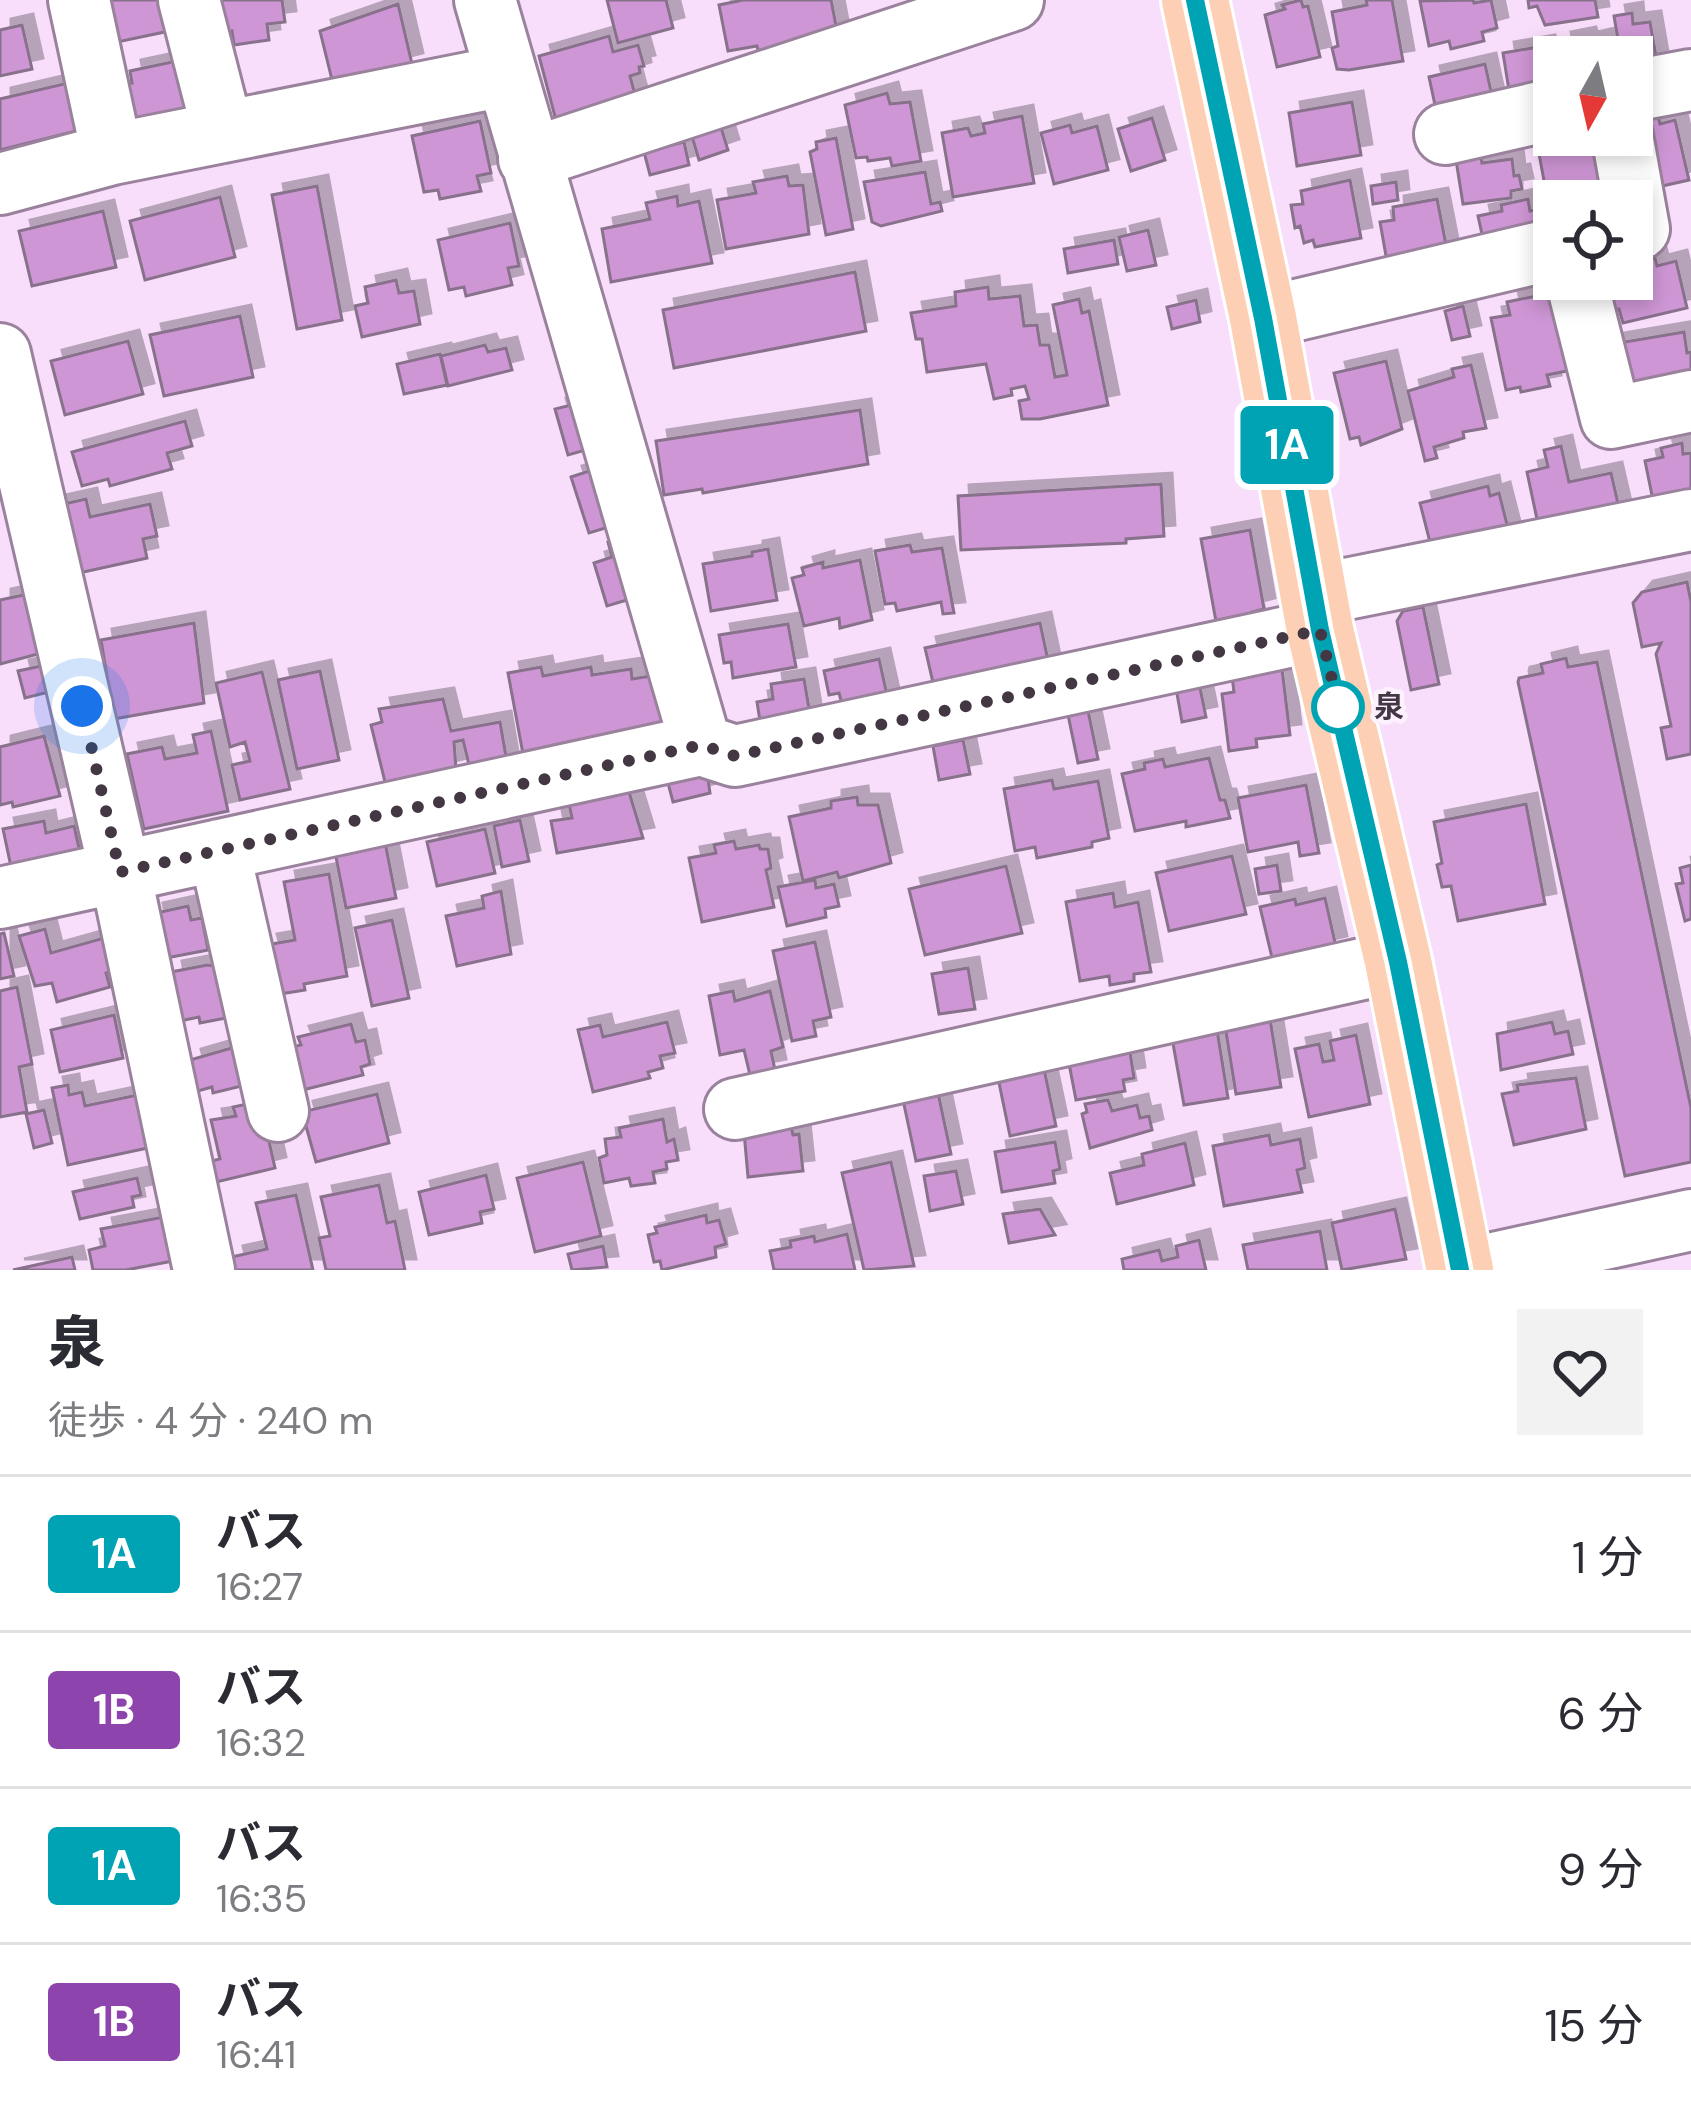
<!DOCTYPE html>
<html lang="ja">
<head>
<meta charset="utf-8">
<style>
	body { margin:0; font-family:"DM Sans","Noto Sans JP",sans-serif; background:#f2f2f3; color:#2b2b33; height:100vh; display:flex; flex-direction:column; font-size:45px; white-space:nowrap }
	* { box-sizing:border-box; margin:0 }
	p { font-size:39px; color:#7c7c81 }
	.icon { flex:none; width:66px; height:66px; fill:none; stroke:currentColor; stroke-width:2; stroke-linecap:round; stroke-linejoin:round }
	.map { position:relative; height:1270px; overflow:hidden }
	.panel { display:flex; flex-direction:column; background:#fff; flex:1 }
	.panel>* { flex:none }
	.badge { padding:0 24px; border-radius:9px; font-size:42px; line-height:78px }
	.needle { width:78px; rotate:188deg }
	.buttons { position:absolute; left:1533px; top:36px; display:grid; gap:24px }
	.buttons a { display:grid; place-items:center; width:120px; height:120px; border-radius:0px; background:#fff; box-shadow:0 6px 18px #0003; font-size:60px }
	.you { position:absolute; width:60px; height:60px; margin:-30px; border:9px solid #fff; border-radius:50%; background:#1a73e8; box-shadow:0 0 0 18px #1a73e833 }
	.map>.badge { position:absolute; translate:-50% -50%; box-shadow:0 0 0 6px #fff }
	.round { display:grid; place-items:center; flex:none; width:126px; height:126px; border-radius:0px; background:#f2f2f3 }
	.overview { display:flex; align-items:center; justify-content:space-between; height:204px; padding:0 48px }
	h1 { font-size:57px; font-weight:800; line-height:90px }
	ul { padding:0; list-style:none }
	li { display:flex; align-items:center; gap:36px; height:156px; padding:0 48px; border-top:3px solid #e1e1e2 }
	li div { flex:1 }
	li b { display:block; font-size:45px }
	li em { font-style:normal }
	li .badge { min-width:132px; font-weight:700; text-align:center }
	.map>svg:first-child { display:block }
	.building { fill:#ce96d5; stroke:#88718b; stroke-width:3; filter:url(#shadow) }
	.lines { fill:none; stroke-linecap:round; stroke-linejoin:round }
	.minor-casing { stroke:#9a829d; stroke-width:66 }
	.major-casing { stroke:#fff; stroke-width:72 }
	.minor { stroke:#fff; stroke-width:60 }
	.major { stroke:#fdd0b6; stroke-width:66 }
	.line-casing { stroke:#fff; stroke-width:27 }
	.line { stroke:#00a3b4; stroke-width:18 }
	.walk { stroke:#423743; stroke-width:12; stroke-dasharray:0 21.6 }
	.stop-dot { fill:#fff; stroke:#00a3b4; stroke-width:6 }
	.labels { text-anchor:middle; stroke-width:9; stroke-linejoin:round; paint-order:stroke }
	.stop-label { font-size:30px; font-weight:bold; fill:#423743; stroke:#fcf1fd; text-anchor:start }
</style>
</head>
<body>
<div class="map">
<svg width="1691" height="1270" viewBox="0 0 1691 1270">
	<defs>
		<filter id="shadow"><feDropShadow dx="11" dy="-11" stdDeviation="0" flood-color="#0004"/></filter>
	</defs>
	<rect width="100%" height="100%" fill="#f9defc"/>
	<path class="building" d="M109,0h58l7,30 -66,14z
		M209,0h73l3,22 -18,2 2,16 -35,5 -2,-14 -23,3z
		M607,0h59l7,28 -55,15z
		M743,0h88l7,36 -79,18 -2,-8 -29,5 -9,-46z
		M1301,0l2,7 5,-1 12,51 -43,10 -12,-52 20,-6 -3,-4z
		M1366,0h26l11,61 -54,9 -12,-1 -5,-21 6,-2 -6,-34 35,-7z
		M1473,0l1,3 17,-3 6,28 -15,4 2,9 -33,8 -2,-8 -20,5 -9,-45z
		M1528,0h67l3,17 -53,8 -8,-19 -8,2z
		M398,4l14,60 -79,20 -13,-53z
		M1632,13l1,11 17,-2 8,46 -26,-5v-6h-11l-7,-41z
		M22,25l10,44 -32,7v-46z
		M609,36l4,16 25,-7 6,21 -5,1 1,6 -10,3 8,30 -80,22 -19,-72z
		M1585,38l1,5 18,-4 4,18h-45l-3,-14z
		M1544,46l10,51 -42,12 -9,-56z
		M186,59l9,56 -65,11 -8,-41 10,-2 -2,-12z
		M1485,64l10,46 -56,14 -10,-47z
		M68,83l12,47 -80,20v-51z
		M887,93l3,11 20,-2 11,59 -29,5 -2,-8 -22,3 -1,-4 -11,1 -11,-53z
		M1352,102l9,53 -64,11 -8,-53z
		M1022,116l12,67 -81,14 -11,-64 26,-5 3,8 14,-3 -2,-9z
		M1658,116l2,8 15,-4 14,60 -40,9 -11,-69z
		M1152,118l13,42 -34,11 -13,-42z
		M480,121l11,52 -14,3 4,15 -41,8 -2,-9 -14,2 -12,-56z
		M719,121l9,29 -29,10 -9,-30z
		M1070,125l2,8 25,-7 11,44 -54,14 -13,-51z
		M1594,135l16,54 -23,4 1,8h-34v6l-5,1 -11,-60 36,-3 -1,-5z
		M836,138l17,91 -27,6 -16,-83 7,-3 -1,-7z
		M684,142l5,23 -39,10 -6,-23z
		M1481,158l1,5 30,-4 2,17 5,-1 3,14 -11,2v7l-48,6 -7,-44z
		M925,172l6,32 9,-2 2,9 -61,15 -9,-4 -8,-40z
		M787,176l2,10 14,-1 6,49 -83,15 -9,-49 39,-7 -3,-11z
		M1350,180l11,58 -46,9 -2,-7 -9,3 -4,-17 -5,2 -4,-23 12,-1 -2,-13z
		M1396,182l2,18 -25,4 -2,-18z
		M317,186l25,134 -45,9 -25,-134z
		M677,196l1,10 21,-5 13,62 -101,19 -9,-53 48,-10 -4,-16z
		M220,197l15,60 -90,23 -15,-59z
		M1437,199l12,61 -61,7 -8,-45 14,-2 -1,-13z
		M1528,199l2,12 5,-1 5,27 -55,11 -7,-32 24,-5 -1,-6z
		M103,211l13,56 -84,19 -13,-55z
		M510,223l9,43 -11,2 4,17 -46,11 -2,-9 -15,3 -11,-50z
		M1148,230l8,35 -29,6 -8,-34z
		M1114,240l4,24 -50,9 -4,-24z
		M1655,258l2,8 19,-5 11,47 -64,15 -4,-14 -8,2 -7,-30 28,-2v-15z
		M855,272l11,59 -192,37 -11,-58z
		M396,280l3,13 15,-2 6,33 -58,13 -7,-31 13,-3 -3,-16z
		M988,287l1,12 31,-3 4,30 13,-1 3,20h9l6,32 12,-2 -14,-70 26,-6 3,14 7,-2 19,94 -68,14h-18l-3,-18 10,-2 -4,-13 -14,3 1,6 -18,4 -8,-35 -59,8 -5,-33h-6l-5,-26 45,-7 -1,-14z
		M1565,290l17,78 -35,7 3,11 -29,6 -1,-5 -14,3 -15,-72 19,-3 -3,-13z
		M1196,300l4,22 -28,7 -5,-22z
		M1463,306l7,30 -18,4 -7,-29z
		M240,316l13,61 -89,19 -14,-61z
		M1684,332l3,21 4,-1v35l-69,12 -9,-55z
		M128,341l15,53 -78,21 -14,-54z
		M485,345l3,7 18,-4 6,22 -64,16 -7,-30z
		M440,354l7,31 -43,9 -7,-30z
		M1386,361l16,68 -41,16 -2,-8 -9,2 -16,-66z
		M1471,365l15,63 -23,4 1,6 -30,9 3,11 -12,3 -17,-70 46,-14 -2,-8z
		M583,402l10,46 -25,7 -13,-46z
		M860,410l8,54 -165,29 -1,-4 -38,6 -8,-54z
		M185,421l7,25 -25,7 5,16 -62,17 -2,-7 -26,7 -10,-34z
		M1682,443l1,11 8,-1v55l-35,7 -11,-54 18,-4 -2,-9z
		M1561,446l8,36 42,-9 11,48 -84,3 -11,-52 21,-5 -4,-17z
		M595,469l30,53 -36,11 -18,-56z
		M1161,484l3,52 -38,3v4l-165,7 -3,-54z
		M1488,486l2,10 9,-3 13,51 -79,10 -13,-51z
		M86,499l4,18 60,-13 7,32 -14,3 4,19 -77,17 -15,-69z
		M1250,530l14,79 -12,3 4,18 -37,8 -18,-99z
		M627,536l17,59 -37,11 -13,-43 18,-6 -4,-15z
		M910,545l2,7 30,-4 12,65 -11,1 -2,-12 -44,9 -2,-8 -10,1 -10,-53z
		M768,549l9,51 -66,11 -8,-47 49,-8v-4z
		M860,560l12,60 -32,8 -1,-10 -35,8 -12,-48 12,-3 -2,-7 21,-6v6z
		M1687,582l4,20v152l-24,5 -6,-31 10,-2 -15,-72 5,-11 -19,4 -9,-44 9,-11z
		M28,594l14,59 -42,11v-64z
		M1423,607l16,77 -28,6 -14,-69 6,-10z
		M194,623l10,80 -90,16 -13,-79z
		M1040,623l10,47 -116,17 -9,-39z
		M788,624l8,43 -63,11 -2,-16 -7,1 -5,-28z
		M1566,658l2,9 29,-5 94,446v54l-66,14 -107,-494 1,-4 24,-5 -2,-9z
		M879,659l10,45 -45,8 -5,-19 -10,2 -5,-24z
		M46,665l7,26 -28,7 -7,-27z
		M541,667l2,9 48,-9 1,8 39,-6 1,10 32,-5 10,54 -149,37 -17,-92z
		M1282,669l8,66 -34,4 1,8 -28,4 -7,-57 12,-2 -2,-17z
		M320,671l19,89 -42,9 -19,-89z
		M262,672l28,117 -50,11 -8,-35 18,-4 -5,-19 -15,5 -14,-64z
		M804,679l9,53 -50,8 -6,-38 16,-3 -2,-15z
		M1199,683l7,34 -24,5 -6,-34z
		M443,699l8,32 49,-9 8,46 -37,5 -8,-33 -9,2 2,27 -70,17 -15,-61 11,-3 -3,-13z
		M1087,706l11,53 -20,4 -11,-53z
		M211,731l17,80 -84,18 -17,-75 35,-7 3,12 32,-6 -4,-18z
		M44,736l16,60 -47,11 -1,-5 -12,3v-58z
		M963,740l7,34 -31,6 -6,-34z
		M1209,758l11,42h5l5,18 -44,9v-6l-51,10 -13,-57 23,-5 -1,-6 19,-4 2,8z
		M702,775l6,4 2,14 -37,9 -5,-19z
		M1052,780l2,9 44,-8 11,57 -17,4v5l-55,11 -2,-11 -20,4 -11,-62z
		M1306,785l13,68 -19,3 -2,-14 -50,10 -10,-54z
		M629,792l14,46 -86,15 -6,-32 21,-3 -3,-14z
		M857,797l1,8h20l13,58 -52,15 -2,-6 -34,9 -14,-64 42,-9v-7z
		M1526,804l19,100 -87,17 -7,-35 -9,1 -5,-22 5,-2 -8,-41z
		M520,820l9,41 -27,6 -8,-41z
		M44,821l2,12 28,-7 8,35 -68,20 -11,-52z
		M485,829l10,44 -58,13 -10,-44z
		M384,837l12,61 -50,10 -12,-61z
		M734,841l2,8 23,-4 1,4h8l3,19 -5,2 8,37 -72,15 -13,-64 27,-5 -2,-8z
		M1232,856l14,58 -77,17 -13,-58z
		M1277,865l4,26 -22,3 -4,-25z
		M1691,865v54l-6,2 -9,-37 7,-1 -3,-15z
		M1006,866l16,67 -97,22 -16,-66z
		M329,874l18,102 -43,8 1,6 -25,4 -14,-49 29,-5 -11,-58z
		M815,880l1,8 18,-4 5,22 -14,3 1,8 -39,9 -9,-39z
		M501,891l10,63 -54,12 -11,-50 38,-8 -2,-12z
		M1113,893l2,14 23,-5 13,70 -17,2v7l-24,4 -1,-9 -29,5 -14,-79z
		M1325,898l11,49 -63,15 -13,-55 35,-8 1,6z
		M188,906l3,14 11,-2 6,32 -47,9 -9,-45z
		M392,920l17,78 -37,8 -17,-78z
		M45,929l6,24 53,-15 10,33 -8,2 4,14 -53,15 -5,-19 -17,3 -16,-50z
		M4,933l10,43 -14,3v-45z
		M815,942l16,75 -18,4 3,15 -24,5 -19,-90z
		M207,965l8,1 22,50 -37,7 -1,-6 -19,4 -9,-49z
		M968,968l7,41 -36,5 -7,-40z
		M17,987l15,77 -13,3 8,45 -27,5v-126z
		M733,991l2,10 35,-10 13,56 -12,4 4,19 -25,5 -6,-25 -24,5 -11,-59z
		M114,1015l9,43 -63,14 -9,-42z
		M1270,1019l11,68 -45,7 -11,-68z
		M667,1022l8,31 -15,3 3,12 -15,4 2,6 -57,14 -15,-62 22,-5 3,12z
		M1552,1022l3,12 13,-3 5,23 -72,16 -4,-36z
		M351,1024l5,18 9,-2 5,24 -9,3 2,8 -64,16 -11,-43 13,-3 -3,-8z
		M1217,1030l11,68 -44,7 -12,-67z
		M1356,1035l14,69 -61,13 -14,-68 24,-5 4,18 11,-2 -4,-19z
		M249,1043l9,39 -45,11 -1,-6 -14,4 -8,-31z
		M1066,1048l64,4 4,26 -11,2 2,11 -49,9z
		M1044,1069l12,57 -46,10 -12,-58z
		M934,1074l17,80 -35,7 -17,-80z
		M1576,1078l10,51 -72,16 -12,-51 16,-3 -1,-6z
		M68,1085l1,10 13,-3 3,14 67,-14 5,54 -89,19 -16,-77z
		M377,1094l12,49 -73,19 -14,-50z
		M1108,1100l4,11 25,-6 3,13 9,-2 3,14 -62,18 -8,-34 5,-2 -2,-8z
		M247,1104l14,2 14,62 -63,15 -5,-21 13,-3 -9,-39 25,-4 -3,-9z
		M44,1110l8,33 -18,5 -8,-34z
		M663,1119l4,23 7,-3 4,21 -12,2 1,7 -14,3 2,11 -24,3 -2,-8 -25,5 -5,-25 8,-3 -2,-16 16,-2 -2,-9z
		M791,1126l2,9 6,-1 4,37 -55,6 -4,-45z
		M1269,1135l2,10 29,-6 5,29 -8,2 5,22 -78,14 -11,-60z
		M1055,1142l5,27 -7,2 2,12 -53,9 -7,-40z
		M1185,1143l9,42 -77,19 -7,-31 34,-8 -2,-11z
		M583,1162l18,74 -66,16 -18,-74z
		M891,1162l23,104 -50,4 -22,-97z
		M956,1171l7,33 -33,7 -6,-35z
		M486,1175l8,34 -14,3 2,11 -53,12 -10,-43z
		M137,1178l4,17 -9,2 2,10 -54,12 -7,-27z
		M379,1185l8,38 8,-2 10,49h-79l-7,-32 11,-2 -9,-39z
		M296,1195l17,75h-78l-3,-13 35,-8 -11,-46z
		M1040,1209l15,26 -46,8 -6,-29z
		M1395,1209l11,50 -64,11 -10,-47z
		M174,1215l9,44 -57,11h-33l-4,-20 16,-4 -4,-17z
		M706,1215l1,8 12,-3 7,24 -11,3 1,10 -54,13 -2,-9 -6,1 -6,-27 9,-2 -2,-6z
		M1320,1231l7,39h-79l-5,-25z
		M847,1234l8,36h-81l-4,-19 21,-4 -1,-6 24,-5 1,6z
		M1199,1240l7,30h-82l-2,-11 37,-9 3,11 16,-4 -2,-11z
		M603,1246l4,21 -35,3 -4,-16z
		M72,1257l3,13h-62z"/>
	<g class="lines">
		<g class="minor-casing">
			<path id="minor" d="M79,0l33,154
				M189,0l34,132
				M485,0l216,745
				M1632,91l59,-11
				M1445,134l109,-25
				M1622,135l17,94
				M529,159l484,-159
				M0,184l112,-30 392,-78
				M1576,279l35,139 80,-17
				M1263,318l291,-69
				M0,354l120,518 84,398
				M1316,595l375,-75
				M219,850l59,261
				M0,898l701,-153 34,11 585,-126
				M735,1109l663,-148
				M1462,1270l229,-50"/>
		</g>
		<g class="major-casing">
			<path id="major" d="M1195,0l68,318 57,312 78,331 62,309"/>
		</g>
		<use href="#minor" class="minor"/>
		<use href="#major" class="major"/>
	</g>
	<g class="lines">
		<g class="line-casing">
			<path id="line" d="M1195,0l68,318 57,312 78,332 62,308"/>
		</g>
		<use href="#line" class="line"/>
		<path class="walk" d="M82,706l38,166 581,-127 34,11 585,-126 20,82 -2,-5"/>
	</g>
	<circle class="stop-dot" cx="1338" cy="707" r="24"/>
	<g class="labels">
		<g class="stop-label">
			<text x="1374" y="717">泉</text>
		</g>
	</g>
</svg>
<div class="buttons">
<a><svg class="needle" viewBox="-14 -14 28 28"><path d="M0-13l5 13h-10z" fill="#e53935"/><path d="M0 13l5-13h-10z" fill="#7c7c81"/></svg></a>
<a><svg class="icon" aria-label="locate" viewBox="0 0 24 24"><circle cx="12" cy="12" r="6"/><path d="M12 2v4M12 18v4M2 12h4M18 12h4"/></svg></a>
</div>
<div class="you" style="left:82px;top:706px"></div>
<b class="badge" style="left:1287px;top:445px;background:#00a3b4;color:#fff">1A</b>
</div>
<section class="panel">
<div class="overview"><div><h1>泉</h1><p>徒歩 · 4 分 · 240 m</p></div><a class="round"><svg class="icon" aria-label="heart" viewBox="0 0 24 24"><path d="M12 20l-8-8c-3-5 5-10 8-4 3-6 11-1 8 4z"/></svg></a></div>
<ul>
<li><span class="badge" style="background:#00a3b4;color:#fff">1A</span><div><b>バス</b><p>16:27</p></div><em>1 分</em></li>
<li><span class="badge" style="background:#8e44ad;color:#fff">1B</span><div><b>バス</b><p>16:32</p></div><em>6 分</em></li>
<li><span class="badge" style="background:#00a3b4;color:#fff">1A</span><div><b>バス</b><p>16:35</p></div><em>9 分</em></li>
<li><span class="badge" style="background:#8e44ad;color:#fff">1B</span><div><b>バス</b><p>16:41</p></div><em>15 分</em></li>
</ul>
</section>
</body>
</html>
